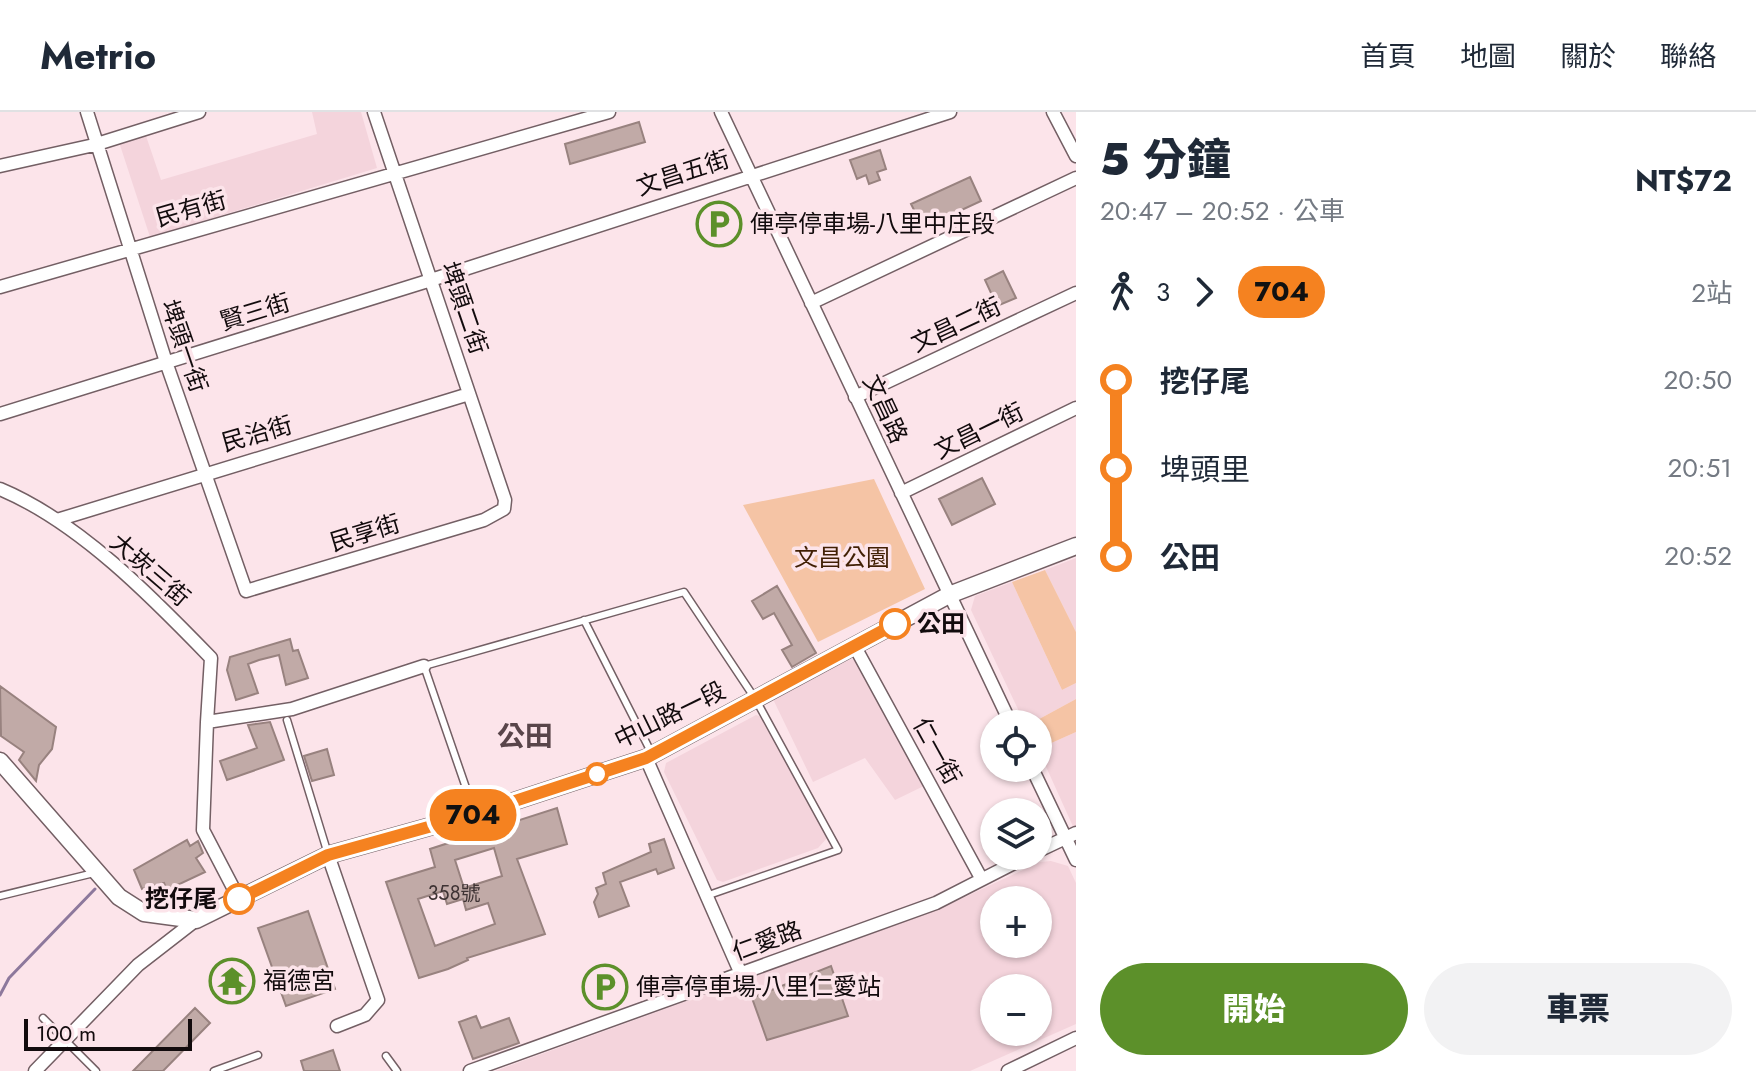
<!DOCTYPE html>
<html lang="zh-TW">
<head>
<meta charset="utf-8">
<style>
	body { margin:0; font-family:Jost,"Noto Sans TC",sans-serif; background:#f2f2f3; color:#1f2937; height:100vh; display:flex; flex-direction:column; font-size:30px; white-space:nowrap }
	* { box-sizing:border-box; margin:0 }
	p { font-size:26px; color:#747a83 }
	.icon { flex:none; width:44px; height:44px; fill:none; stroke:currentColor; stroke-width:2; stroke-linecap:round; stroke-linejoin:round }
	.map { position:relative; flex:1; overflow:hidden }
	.side { display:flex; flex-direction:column; background:#fff; width:680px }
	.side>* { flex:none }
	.badge { padding:0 16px; border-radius:26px; font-size:28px; line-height:52px }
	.controls { position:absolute; left:980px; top:598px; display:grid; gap:16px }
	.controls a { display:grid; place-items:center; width:72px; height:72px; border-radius:50%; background:#fff; box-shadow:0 2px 6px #0004; font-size:40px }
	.scale { position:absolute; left:24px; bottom:20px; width:168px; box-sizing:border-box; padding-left:8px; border:4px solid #120b0d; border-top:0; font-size:22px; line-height:28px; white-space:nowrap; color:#120b0d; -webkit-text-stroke:6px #fce4ea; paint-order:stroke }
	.map>.badge { position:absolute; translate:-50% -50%; box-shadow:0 0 0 4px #fff }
	.legs { display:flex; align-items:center; gap:12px; height:88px; padding:0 24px; font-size:26px }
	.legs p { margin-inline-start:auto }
	.summary { display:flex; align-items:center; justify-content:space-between; height:136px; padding:0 24px }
	h1 { font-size:44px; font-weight:800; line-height:60px }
	.button { display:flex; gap:16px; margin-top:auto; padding:16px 24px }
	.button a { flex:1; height:92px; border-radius:48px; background:#5c902a; color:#fff; font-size:32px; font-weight:800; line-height:92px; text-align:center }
	.button a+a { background:#f2f2f3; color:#1f2937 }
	ul { padding:0 24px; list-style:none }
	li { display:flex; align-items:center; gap:28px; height:88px; font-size:30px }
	li i { display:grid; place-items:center; width:12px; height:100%; margin:0 10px; background:currentColor }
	li i::after { content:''; width:20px; height:20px; margin:-10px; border:6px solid; border-radius:50%; background:#fff }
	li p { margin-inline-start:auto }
	li:first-child i { background:linear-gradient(#0000 50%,currentColor 0) }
	li:last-child i { background:linear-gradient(currentColor 50%,#0000 0) }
	header { display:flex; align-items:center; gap:48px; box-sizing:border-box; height:112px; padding:0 40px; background:#fff; border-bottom:2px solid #e0e1e3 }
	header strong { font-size:38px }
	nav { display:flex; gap:44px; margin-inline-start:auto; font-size:28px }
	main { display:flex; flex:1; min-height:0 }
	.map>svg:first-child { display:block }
	.built { fill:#f4d4dc; fill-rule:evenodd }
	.green { fill:#f5c4a5 }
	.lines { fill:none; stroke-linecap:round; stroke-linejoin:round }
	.stream { stroke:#8d789c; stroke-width:3 }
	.building { fill:#c1aaa7; stroke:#98827f; stroke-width:2; fill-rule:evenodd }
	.lane-casing { stroke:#735f64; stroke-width:9 }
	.street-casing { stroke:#735f64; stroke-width:15 }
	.secondary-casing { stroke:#735f64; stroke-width:19 }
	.lane { stroke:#fff; stroke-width:6 }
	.street { stroke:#fff; stroke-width:12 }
	.secondary { stroke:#fff; stroke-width:16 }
	.line-1-casing { stroke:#fff; stroke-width:18 }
	.line-1 { stroke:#f58220; stroke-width:12 }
	.stop-1-dot { fill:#fff; stroke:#f58220; stroke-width:4 }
	.labels { text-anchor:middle; stroke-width:7; stroke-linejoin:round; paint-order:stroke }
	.number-label { font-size:20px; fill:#3e3334 }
	.street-label { font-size:24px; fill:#120b0d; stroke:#fce4ea }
	.poi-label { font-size:24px; fill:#120b0d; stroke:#fce4ea; text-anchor:start }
	.park-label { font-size:24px; fill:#411f04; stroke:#fce4ea }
	.stop-label { font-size:24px; font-weight:bold; fill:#120b0d; stroke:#fce4ea; text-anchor:start }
	.quarter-label { font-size:28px; font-weight:bold; fill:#59454a; stroke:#fce4ea }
</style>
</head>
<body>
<header>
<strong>Metrio</strong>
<nav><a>首頁</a><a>地圖</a><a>關於</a><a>聯絡</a></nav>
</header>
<main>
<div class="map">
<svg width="1076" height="959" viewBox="0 0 1076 959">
	<rect width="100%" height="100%" fill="#fce4ea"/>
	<path class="built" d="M312,0h49l16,56 -227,69 -31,-95 26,-9 16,47 156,-46z
		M1076,446v74l-31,-62z
		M1012,470l50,108 14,-7v16l-46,25h-5l-54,-114 4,-14z
		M851,547l8,2 69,123 -33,16 -30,-42 -52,24 -41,-85z
		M756,603l6,2 66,120 -10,11 -95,34 -6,-2 -53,-108 2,-9z
		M1076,620v101l-38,-84z
		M1051,749l17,5 8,17v141l-106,47h-475l444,-162 101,-47zM994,788h44v44h-44zM994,876h44v44h-44z"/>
	<path class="green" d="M874,367l51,110 -107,53 -75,-137z
		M1045,458l31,62v51l-14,7 -50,-108z
		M1076,587v33l-38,17v-25h-8z"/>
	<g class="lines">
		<path class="stream" d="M0,883l9,-17 86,-89"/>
	</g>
	<path class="building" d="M639,10l6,20 -75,22 -5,-20z
		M880,38l6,19 -9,3 3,8 -11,4 -3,-9 -9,4 -7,-19z
		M970,65l11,24 -58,27 -12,-24z
		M1003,159l13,27 -19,8 -12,-26z
		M982,366l13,26 -43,21 -13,-26z
		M777,474l39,67 -24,14 -10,-17 10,-5 -18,-32 -11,6 -11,-18z
		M290,527l3,12 5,-1 10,28 -22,7 -7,-30 -20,5 -11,4 10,29 -22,7 -9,-30 3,-13z
		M0,574l56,41 -4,22 -13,16 -3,16 -17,-21 5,-8 -23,-16z
		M270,610l14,38 -57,20 -7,-19 37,-13 -9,-23z
		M327,637l7,26 -22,6 -8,-25z
		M557,696l10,36 -50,15 28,75 -78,24 1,2 -20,9 -29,9 -33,-96 49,-15 -5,-18zM494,736l8,28 -38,12 -9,-28zM443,779l4,13 16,-5 3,11 22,-7 7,21 -60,22 -17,-47z
		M664,727l10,29 -16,6 -2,-5 -36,13 9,24 -30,11 -5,-15 4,-8 -2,-6 10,-4 -3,-11 48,-21 -2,-8z
		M187,728l3,6 8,-5 5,12 -7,5 9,14 -38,18 -3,-7 -22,6 -8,-19z
		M308,799l27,78 -49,17 -28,-78z
		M831,854l17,50 -81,24 -15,-42z
		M195,896l15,15 -47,48h-30z
		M476,904l5,12 28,-10 10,25 -46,16 -14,-37z
		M333,938l7,21h-36l-3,-10z"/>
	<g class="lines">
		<g class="lane-casing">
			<path id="lane" d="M584,508l67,132
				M287,608l41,134
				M474,699l-50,-145 260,-74 72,108 82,150 -132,46
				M0,784l94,-23
				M43,906l53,53
				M386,944l11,15
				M214,959l44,-16"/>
		</g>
		<g class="street-casing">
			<path id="street" d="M87,0l79,250 80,229 238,-71 20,-11 1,-9 -131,-388
				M721,0l290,612
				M1053,0l23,44
				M0,54l94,-21 105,-33
				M0,175l609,-175
				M811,191l265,-125
				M855,285l221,-104
				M0,302l431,-134 519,-168
				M0,377c79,33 152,108 211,169l-4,64
				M901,381l175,-85
				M57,408l412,-126
				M854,533l127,233
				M646,646l95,216
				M1032,656l44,92
				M1038,739l38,-18
				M328,743l50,145 -13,15 -28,11
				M239,787l-36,-69 4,-108 85,-13 132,-43
				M35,959l103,-106 58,-45
				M470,959l466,-168 92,-47
				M1008,959l68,-33"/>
		</g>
		<g class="secondary-casing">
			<path id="secondary" d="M0,649l119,136 25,16 52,7 132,-65 147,-41 171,-56 303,-163 127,-49"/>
		</g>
		<use href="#lane" class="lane"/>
		<use href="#street" class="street"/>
		<use href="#secondary" class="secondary"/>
	</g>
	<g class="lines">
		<g class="line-1-casing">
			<path id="line-1" d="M239,787l89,-44 147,-41 171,-56 249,-134"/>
		</g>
		<use href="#line-1" class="line-1"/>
	</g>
	<defs>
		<g id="parking-ring" transform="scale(2.3)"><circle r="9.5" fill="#fce4ea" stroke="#5c902a" stroke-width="1.5"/><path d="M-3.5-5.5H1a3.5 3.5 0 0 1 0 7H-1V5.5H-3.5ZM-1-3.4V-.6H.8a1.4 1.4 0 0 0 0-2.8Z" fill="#5c902a"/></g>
		<g id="temple-ring" transform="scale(2.3)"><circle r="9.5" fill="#fce4ea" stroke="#5c902a" stroke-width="1.5"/><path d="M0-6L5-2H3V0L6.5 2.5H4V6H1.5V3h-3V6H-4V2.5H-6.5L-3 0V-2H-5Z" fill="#5c902a"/></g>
	</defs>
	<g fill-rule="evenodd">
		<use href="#parking-ring" x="719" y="112"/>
		<use href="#temple-ring" x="232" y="869"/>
		<use href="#parking-ring" x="605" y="875"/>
	</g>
	<g class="stop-1-dot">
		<circle cx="895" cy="512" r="14"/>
		<circle cx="597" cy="662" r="10"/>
		<circle cx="239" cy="787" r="14"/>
	</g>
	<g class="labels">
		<g class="number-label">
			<text x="454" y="788">358號</text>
		</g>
		<g class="street-label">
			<text transform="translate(683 61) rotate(-18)" y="8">文昌五街</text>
			<text transform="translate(191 97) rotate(-16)" y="8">民有街</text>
			<text transform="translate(464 196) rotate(71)" y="8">埤頭二街</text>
			<text transform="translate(255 200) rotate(-17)" y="8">賢三街</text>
			<text transform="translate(956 213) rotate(-25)" y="8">文昌二街</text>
			<text transform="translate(184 234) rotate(71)" y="8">埤頭一街</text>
			<text transform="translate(885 297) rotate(65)" y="8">文昌路</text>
			<text transform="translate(979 319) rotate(-26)" y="8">文昌一街</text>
			<text transform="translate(257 322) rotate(-16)" y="8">民治街</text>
			<text transform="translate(365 421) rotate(-17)" y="8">民享街</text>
			<text transform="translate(150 458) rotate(41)" y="8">大崁三街</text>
			<text transform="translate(670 603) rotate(-26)" y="8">中山路一段</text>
			<text transform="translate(937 639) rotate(61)" y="8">仁一街</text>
			<text transform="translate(767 829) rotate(-20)" y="8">仁愛路</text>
		</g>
		<g class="poi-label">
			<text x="750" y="120">俥亭停車場-八里中庄段</text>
			<text x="263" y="877">福德宮</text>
			<text x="636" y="883">俥亭停車場-八里仁愛站</text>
		</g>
		<g class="park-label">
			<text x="842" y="454">文昌公園</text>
		</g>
		<g class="stop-label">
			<text x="917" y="520">公田</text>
			<text x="217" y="795" text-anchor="end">挖仔尾</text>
		</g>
		<g class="quarter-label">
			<text x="525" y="634">公田</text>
		</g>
	</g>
</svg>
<div class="controls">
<a><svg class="icon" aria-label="locate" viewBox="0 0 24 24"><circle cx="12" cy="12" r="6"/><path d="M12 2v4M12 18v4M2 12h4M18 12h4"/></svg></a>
<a><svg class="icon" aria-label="layers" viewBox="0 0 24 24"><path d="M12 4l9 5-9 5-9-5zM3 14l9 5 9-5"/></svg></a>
<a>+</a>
<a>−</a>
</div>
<div class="scale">100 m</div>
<b class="badge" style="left:473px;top:703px;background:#f58220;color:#111">704</b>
</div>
<section class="side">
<div class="summary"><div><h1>5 分鐘</h1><p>20:47 – 20:52 · 公車</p></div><b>NT$72</b></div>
<div class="legs"><svg class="icon" aria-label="walk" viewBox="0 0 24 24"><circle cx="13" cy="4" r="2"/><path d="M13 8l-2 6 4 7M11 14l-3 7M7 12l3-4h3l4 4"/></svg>3<svg class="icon" aria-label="forward" viewBox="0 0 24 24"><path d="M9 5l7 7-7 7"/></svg><b class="badge" style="background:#f58220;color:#111">704</b><p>2站</p></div>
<ul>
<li><i style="color:#f58220"></i><b>挖仔尾</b><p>20:50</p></li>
<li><i style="color:#f58220"></i><span>埤頭里</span><p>20:51</p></li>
<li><i style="color:#f58220"></i><b>公田</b><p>20:52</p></li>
</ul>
<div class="button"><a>開始</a><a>車票</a></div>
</section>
</main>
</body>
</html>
